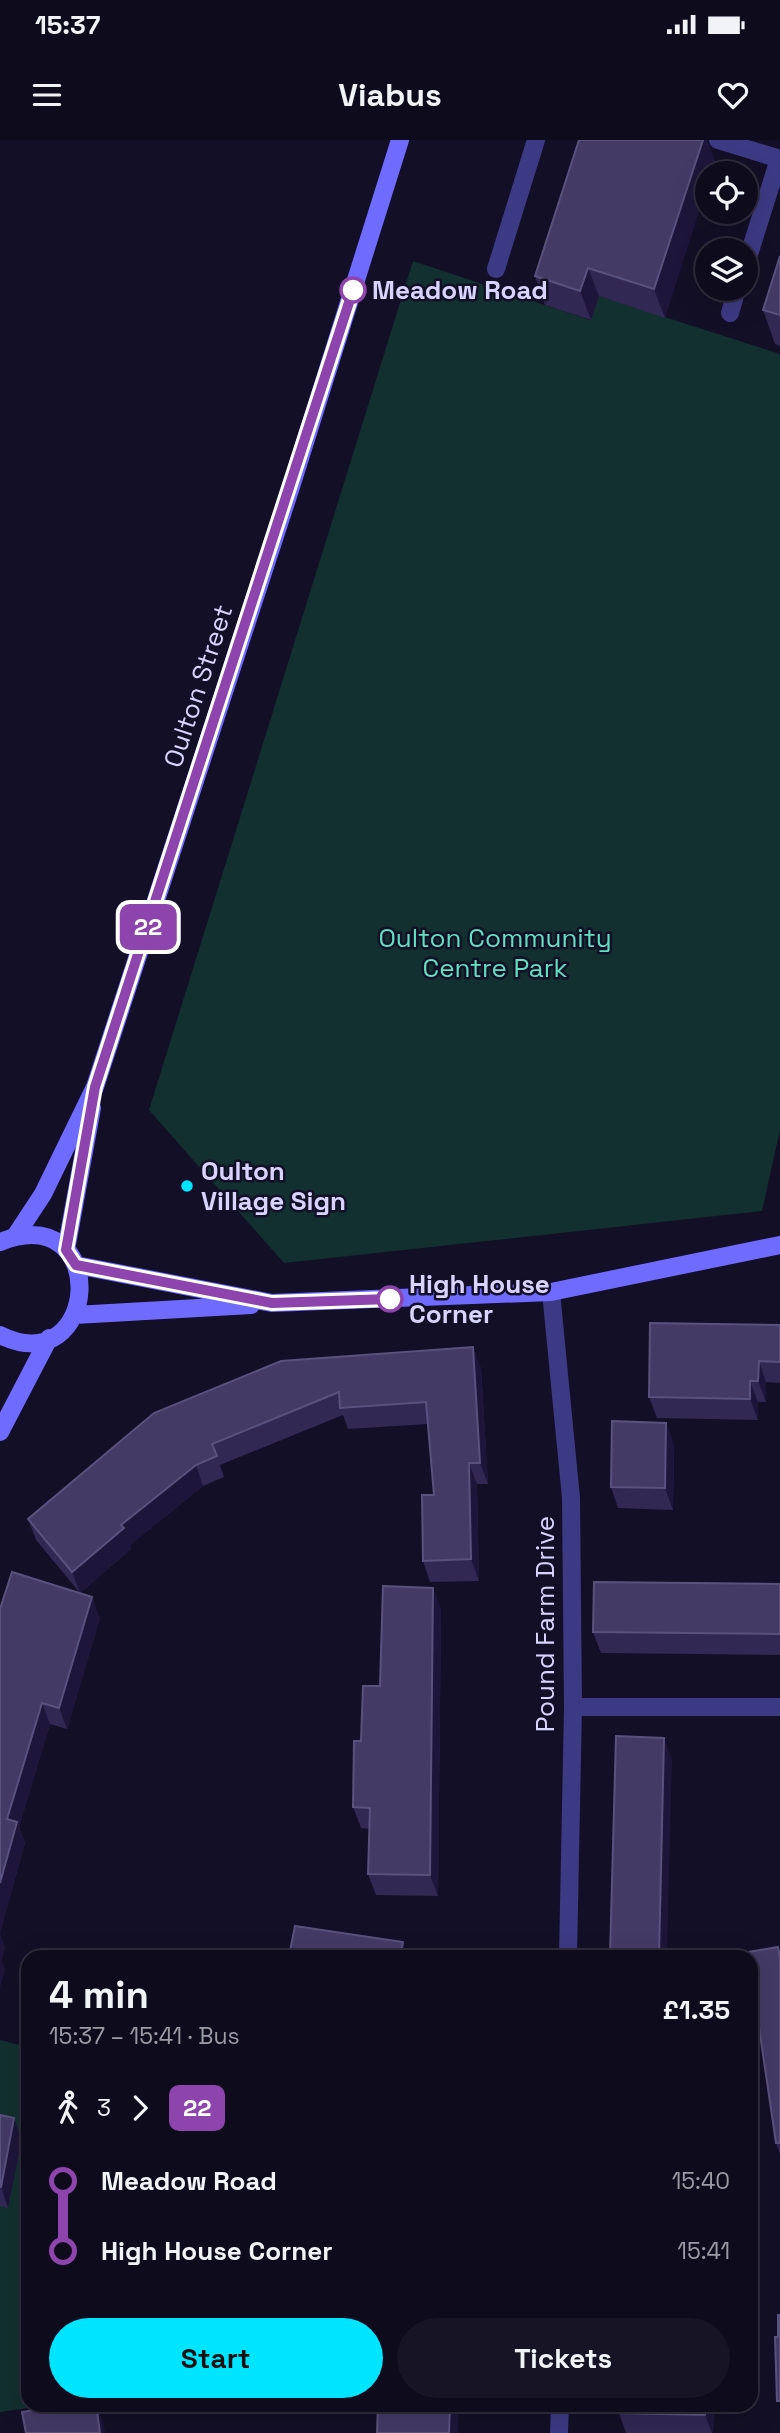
<!DOCTYPE html>
<html lang="en">
<head>
<meta charset="utf-8">
<style>
	body { margin:0; font-family:"Space Grotesk",sans-serif; background:#171425; color:#f1f3f6; height:100vh; display:flex; flex-direction:column; font-size:26px; white-space:nowrap }
	* { box-sizing:border-box; margin:0 }
	p { font-size:23px; color:#9b9ba3 }
	.icon { flex:none; width:38px; height:38px; fill:none; stroke:currentColor; stroke-width:2; stroke-linecap:round; stroke-linejoin:round }
	.map { position:relative; flex:1; overflow:hidden }
	.side { position:absolute; left:21px; top:1810px; width:737px; height:462px; display:flex; flex-direction:column; background:#0e0b1c; border-radius:21px; box-shadow:0 7px 28px #0002,0 0 0 2px #2e2b3b }
	.side>* { flex:none }
	.badge { padding:0 14px; border-radius:10px; font-size:24px; line-height:46px }
	.fabs { position:absolute; left:695px; top:21px; display:grid; gap:14px }
	.fabs a { display:grid; place-items:center; width:63px; height:63px; border-radius:50%; background:#0e0b1c; box-shadow:0 7px 28px #0002,0 0 0 2px #2e2b3b; font-size:35px }
	.map>.badge { position:absolute; translate:-50% -50%; box-shadow:0 0 0 4px #fff }
	.legs { display:flex; align-items:center; gap:10px; height:77px; padding:0 28px; font-size:23px }
	.legs p { margin-inline-start:auto }
	.head { display:flex; align-items:center; justify-content:space-between; height:119px; padding:0 28px }
	h1 { font-size:38px; font-weight:700; line-height:52px }
	.cta { display:flex; gap:14px; margin-top:auto; padding:14px 28px }
	.cta a { flex:1; height:80px; border-radius:42px; background:#00e5ff; color:#111; font-size:28px; font-weight:700; line-height:80px; text-align:center }
	.cta a+a { background:#171425; color:#f1f3f6 }
	ul { padding:0 28px; list-style:none }
	li { display:flex; align-items:center; gap:24px; height:70px; font-size:26px }
	li i { display:grid; place-items:center; width:10px; height:100%; margin:0 9px; background:currentColor }
	li i::after { content:''; width:18px; height:18px; margin:-9px; border:5px solid; border-radius:50%; background:#0e0b1c }
	li p { margin-inline-start:auto }
	li:first-child i { background:linear-gradient(#0000 50%,currentColor 0) }
	li:last-child i { background:linear-gradient(currentColor 50%,#0000 0) }
	.status { display:flex; justify-content:space-between; align-items:center; height:49px; padding:0 35px; background:#0e0b1c; direction:ltr }
	.status svg { height:19px; fill:currentColor }
	header { display:flex; justify-content:space-between; align-items:center; height:91px; padding:0 28px; background:#0e0b1c; font-size:32px; font-weight:700 }
	.map>svg:first-child { display:block }
	.green { fill:#12302f }
	.lines { fill:none; stroke-linecap:round; stroke-linejoin:round }
	.service { stroke:#3d3a85; stroke-width:18 }
	.minor { stroke:#3d3a85; stroke-width:18 }
	.secondary { stroke:#6f6bff; stroke-width:18 }
	.wall { fill:#312854 }
	.shaded-wall { fill:#1d163a }
	.building { fill:#433a66; stroke:#5a527e; stroke-width:2 }
	.line-1-casing { stroke:#fff; stroke-width:16 }
	.line-1 { stroke:#8e44ad; stroke-width:10 }
	.stop-1-dot { fill:#fff; stroke:#8e44ad; stroke-width:3.5 }
	.poi-dot { fill:#00e5ff; stroke:#130f26; stroke-width:2.5 }
	.labels { text-anchor:middle; stroke-width:5; stroke-linejoin:round; paint-order:stroke }
	.stop-label { font-size:26px; font-weight:bold; fill:#d9d4ff; stroke:#130f26; text-anchor:start }
	.street-label { font-size:26px; fill:#d9d4ff; stroke:#130f26 }
	.park-label { font-size:26px; fill:#5fe0c0; stroke:#130f26 }
	.poi-label { font-size:26px; font-weight:bold; fill:#d9d4ff; stroke:#130f26; text-anchor:start }
</style>
</head>
<body>
<div class="status"><b>15:37</b><svg viewBox="0 0 49 12"><path d="M0 12V9h3v3zM5 12V6h3v6zM10 12V3h3v9zM15 12V0h3v12zM26 1h20v11H26zM47 4h2v5h-2z"/></svg></div>
<header><svg class="icon" aria-label="menu" viewBox="0 0 24 24"><path d="M4 6h16M4 12h16M4 18h16"/></svg>Viabus<svg class="icon" aria-label="heart" viewBox="0 0 24 24"><path d="M12 20l-8-8c-3-5 5-10 8-4 3-6 11-1 8 4z"/></svg></header>
<div class="map">
<svg width="780" height="2293" viewBox="0 0 780 2293">
	<rect width="100%" height="100%" fill="#130f26"/>
	<path class="green" d="M413,121l177,59 9,-24 181,58v776l-18,81 -478,52 -135,-153z
		M0,1900l28,7v357l20,1 -48,7z"/>
	<g class="lines">
		<path class="service" d="M718,0l62,19
			M746,124l33,-105
			M496,129l40,-129
			M730,173l7,-24"/>
		<path class="minor" d="M551,1152l20,206 2,209 -5,249
			M573,1567h207
			M559,2293l1,-29"/>
		<path class="secondary" d="M16,1095l27,-41 52,-107 195,-597 110,-350
			M0,1102c112,-44 100,142 0,93
			M66,1110l26,-142
			M76,1125l196,38 279,-11 229,-47
			M75,1175l176,-10
			M0,1292l49,-94"/>
	</g>
	<path class="wall" d="M703,0h4l8,22 -3,11h-5l-42,145 -66,-22 -8,24 -46,-15 -10,-29z
		M780,116v90l-5,-2 -12,-34z
		M780,1185v58l-14,-1v20h-8v18l-101,-2 -8,-21z
		M481,1228l7,116h-11l2,97 -49,1 -7,-21 11,-66 -6,-71 -80,5 -5,-14 -123,50 4,12 -21,9 -73,59 1,4 -51,44 20,25 -33,111 -17,-5 -31,103 6,16 -25,89 12,-360 68,21 -44,-53 -8,-21 126,-106z
		M674,1304l-1,66 -55,-2 -7,-21z
		M780,1444v71l-179,-2 -8,-21z
		M441,1469l-3,287 -62,-1 -8,-21 1,-45 -8,-1 -8,-21 8,-66 19,-55z
		M780,1812v202l-4,-11z
		M0,1975l14,3 8,21 -14,69 -8,-2z
		M714,2264l-1,29h-87l-7,-20z"/>
	<path class="shaded-wall" d="M703,0h4l8,22 -3,11h-5v14l-42,131 -11,-29z
		M588,128l11,28 -8,24 -11,-29z
		M473,1207l8,21 7,116 -8,-21z
		M759,1221l7,21v20l-8,-21z
		M750,1241l8,21v18l-8,-21z
		M666,1283l8,21 -1,66 -8,-22z
		M469,1323l8,21 2,97 -8,-22z
		M196,1325l7,21 -73,59 1,4 -51,44 -8,-21 49,-47z
		M433,1448l8,21 -3,287 -8,-21z
		M92,1457l8,21 -33,111 -8,-21z
		M42,1563l8,21 -31,103 6,16 -25,89v-49l7,-64z
		M664,1598l8,21 -5,197h-8z
		M0,1793l5,14 -3,13 3,10 -5,18z
		M403,1802l5,14h-8z
		M14,1978l8,21 -14,69 -7,-21z
		M96,2264l7,18 2,11h-5z
		M450,2264h8v29h-9z
		M706,2264h8l-1,29h-1l-7,-18z"/>
	<path class="building" d="M579,0h124l-49,149 -66,-21 -8,23 -45,-15z
		M780,116v59l-17,-5z
		M650,1183l130,2v37l-21,-1 -1,20h-8v18l-101,-2z
		M473,1207l7,116h-11l2,96 -48,2 -1,-66h12l-8,-93 -86,6 -1,-16 -127,52 5,12 -21,9 -75,60 3,3 -52,44 -44,-53 126,-106 127,-52z
		M612,1281l54,2 -1,65 -54,-1z
		M12,1432l80,25 -33,111 -17,-5 -35,116 10,3 -17,61v-274z
		M594,1442l186,2v50l-187,-2z
		M383,1446l50,2 -3,287 -62,-1 2,-66 -17,-1 1,-66h7l2,-55h17z
		M616,1596l48,2 -5,218h-49z
		M295,1786l108,16 -3,14h-111z
		M778,1807l2,11v185h-4l-25,-170v-17h-3v-4z
		M0,1975l14,3 -13,69h-1z
		M778,2175h2v86h-3l-2,-64h3z
		M72,2264h24l4,29h-74l-4,-21z
		M378,2264h72l-1,29h-72z
		M619,2264h87l-1,11 -86,-2z"/>
	<g class="lines">
		<g class="line-1-casing">
			<path id="line-1" d="M353,150l-258,797 -29,163 10,15 196,38 118,-4"/>
		</g>
		<use href="#line-1" class="line-1"/>
	</g>
	<g class="stop-1-dot">
		<circle cx="353" cy="150" r="12"/>
		<circle cx="390" cy="1159" r="12"/>
	</g>
	<circle class="poi-dot" cx="187" cy="1046" r="7"/>
	<g class="labels">
		<g class="stop-label">
			<text x="372" y="159">Meadow Road</text>
			<text x="409" y="1153">High House<tspan x="409" dy="30">Corner</tspan></text>
		</g>
		<g class="street-label">
			<text transform="translate(198 546) rotate(-72)" y="9">Oulton Street</text>
			<text transform="translate(545 1484) rotate(-90)" y="9">Pound Farm Drive</text>
		</g>
		<g class="park-label">
			<text x="495" y="807">Oulton Community<tspan x="495" dy="30">Centre Park</tspan></text>
		</g>
		<g class="poi-label">
			<text x="201" y="1040">Oulton<tspan x="201" dy="30">Village Sign</tspan></text>
		</g>
	</g>
</svg>
<div class="fabs">
<a><svg class="icon" aria-label="locate" viewBox="0 0 24 24"><circle cx="12" cy="12" r="6"/><path d="M12 2v4M12 18v4M2 12h4M18 12h4"/></svg></a>
<a><svg class="icon" aria-label="layers" viewBox="0 0 24 24"><path d="M12 4l9 5-9 5-9-5zM3 14l9 5 9-5"/></svg></a>
</div>
<b class="badge" style="left:148px;top:787px;background:#8e44ad;color:#fff">22</b>
<section class="side">
<div class="head"><div><h1>4 min</h1><p>15:37 – 15:41 · Bus</p></div><b>£1.35</b></div>
<div class="legs"><svg class="icon" aria-label="walk" viewBox="0 0 24 24"><circle cx="13" cy="4" r="2"/><path d="M13 8l-2 6 4 7M11 14l-3 7M7 12l3-4h3l4 4"/></svg>3<svg class="icon" aria-label="forward" viewBox="0 0 24 24"><path d="M9 5l7 7-7 7"/></svg><b class="badge" style="background:#8e44ad;color:#fff">22</b></div>
<ul>
<li><i style="color:#8e44ad"></i><b>Meadow Road</b><p>15:40</p></li>
<li><i style="color:#8e44ad"></i><b>High House Corner</b><p>15:41</p></li>
</ul>
<div class="cta"><a>Start</a><a>Tickets</a></div>
</section>
</div>
</body>
</html>
